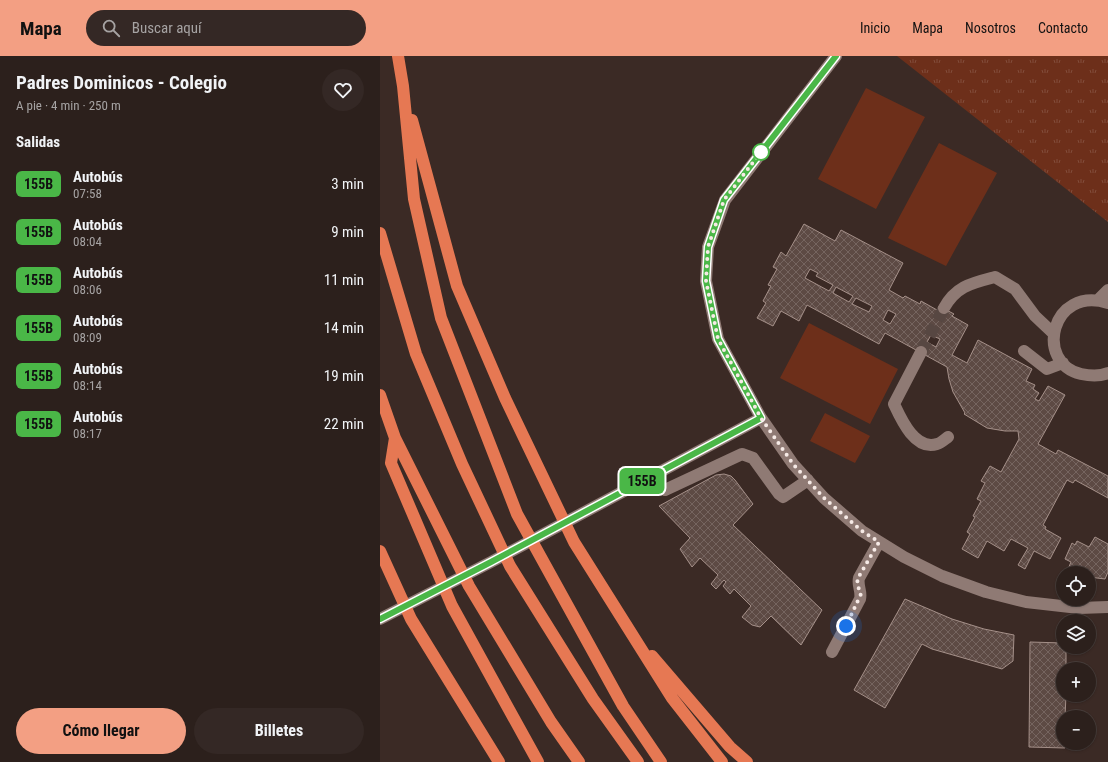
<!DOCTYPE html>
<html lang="es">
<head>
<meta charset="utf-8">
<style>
	body { margin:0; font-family:"Roboto Condensed",sans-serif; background:#342825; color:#f1f3f6; height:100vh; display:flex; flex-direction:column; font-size:15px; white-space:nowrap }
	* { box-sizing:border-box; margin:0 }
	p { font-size:13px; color:#a6a3a3 }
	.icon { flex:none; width:22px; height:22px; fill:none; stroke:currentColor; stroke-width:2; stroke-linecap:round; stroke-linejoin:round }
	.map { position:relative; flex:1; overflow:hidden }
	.drawer { display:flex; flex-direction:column; background:#2c201c; width:380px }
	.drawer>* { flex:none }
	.badge { padding:0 8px; border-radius:6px; font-size:14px; line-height:26px }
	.buttons { position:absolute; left:676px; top:510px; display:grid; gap:8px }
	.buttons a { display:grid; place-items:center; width:40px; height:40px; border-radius:50%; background:#2c201c; box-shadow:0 1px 3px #0004,0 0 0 1px #483e3b; font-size:20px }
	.you { position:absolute; width:20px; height:20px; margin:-10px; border:3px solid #fff; border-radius:50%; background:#1a73e8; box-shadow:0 0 0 6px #1a73e833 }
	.map>.badge { position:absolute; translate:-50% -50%; box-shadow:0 0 0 2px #fff }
	h2 { padding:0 16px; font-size:15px; line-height:36px }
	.round { display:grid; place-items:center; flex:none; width:42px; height:42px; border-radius:21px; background:#342825 }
	.headline { display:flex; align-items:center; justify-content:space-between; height:68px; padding:0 16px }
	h1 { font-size:19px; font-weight:700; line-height:30px }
	.primary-button { display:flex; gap:8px; margin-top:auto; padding:8px 16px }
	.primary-button a { flex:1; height:46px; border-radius:24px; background:#f39f83; color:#111; font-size:16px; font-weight:700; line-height:46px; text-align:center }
	.primary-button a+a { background:#342825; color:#f1f3f6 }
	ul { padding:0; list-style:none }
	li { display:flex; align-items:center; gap:12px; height:48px; padding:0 16px }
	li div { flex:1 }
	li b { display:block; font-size:15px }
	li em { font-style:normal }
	li .badge { min-width:44px; font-weight:700; text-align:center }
	header { display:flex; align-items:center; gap:24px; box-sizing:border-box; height:56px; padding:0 20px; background:#f39f83; color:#111 }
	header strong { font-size:19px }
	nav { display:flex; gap:22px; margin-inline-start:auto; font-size:14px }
	.search { width:280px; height:36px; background:#342825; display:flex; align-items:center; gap:10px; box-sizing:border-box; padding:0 14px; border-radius:22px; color:#a6a3a3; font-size:15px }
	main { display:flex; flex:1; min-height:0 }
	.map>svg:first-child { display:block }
	.grass { fill:url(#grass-tufts) }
	.pitch { fill:#6d2f1a }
	.building { fill:url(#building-cross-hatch); stroke:#a59089; fill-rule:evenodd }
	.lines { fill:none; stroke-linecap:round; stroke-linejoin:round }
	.minor-tunnel { stroke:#574742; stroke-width:12; stroke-dasharray:12 6; stroke-linecap:butt }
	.minor { stroke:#8f7a74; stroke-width:12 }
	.highway { stroke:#e67853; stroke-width:12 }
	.line-casing { stroke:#fff; stroke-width:9 }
	.line { stroke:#4ab747; stroke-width:6 }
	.walk { stroke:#f6eae6; stroke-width:4; stroke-dasharray:0 7.2 }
	.stop-dot { fill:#fff; stroke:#4ab747; stroke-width:2 }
</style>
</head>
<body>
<header>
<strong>Mapa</strong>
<div class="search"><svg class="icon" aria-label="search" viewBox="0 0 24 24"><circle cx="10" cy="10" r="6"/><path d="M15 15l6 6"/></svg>Buscar aquí</div>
<nav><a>Inicio</a><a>Mapa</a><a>Nosotros</a><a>Contacto</a></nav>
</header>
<main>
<section class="drawer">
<div class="headline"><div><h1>Padres Dominicos - Colegio</h1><p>A pie · 4 min · 250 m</p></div><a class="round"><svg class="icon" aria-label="heart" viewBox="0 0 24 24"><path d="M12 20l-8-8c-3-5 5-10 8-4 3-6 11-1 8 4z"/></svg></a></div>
<h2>Salidas</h2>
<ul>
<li><span class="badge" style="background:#4ab747;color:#111">155B</span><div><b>Autobús</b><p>07:58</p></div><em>3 min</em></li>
<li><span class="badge" style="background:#4ab747;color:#111">155B</span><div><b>Autobús</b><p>08:04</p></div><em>9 min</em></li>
<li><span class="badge" style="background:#4ab747;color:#111">155B</span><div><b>Autobús</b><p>08:06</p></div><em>11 min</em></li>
<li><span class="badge" style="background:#4ab747;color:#111">155B</span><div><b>Autobús</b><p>08:09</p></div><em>14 min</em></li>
<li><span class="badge" style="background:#4ab747;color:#111">155B</span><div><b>Autobús</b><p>08:14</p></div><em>19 min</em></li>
<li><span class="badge" style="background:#4ab747;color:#111">155B</span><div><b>Autobús</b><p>08:17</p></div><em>22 min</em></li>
</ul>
<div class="primary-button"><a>Cómo llegar</a><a>Billetes</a></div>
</section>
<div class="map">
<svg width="728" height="706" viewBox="0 0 728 706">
	<defs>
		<pattern id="grass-tufts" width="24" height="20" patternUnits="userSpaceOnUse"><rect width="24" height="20" fill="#6d2f1a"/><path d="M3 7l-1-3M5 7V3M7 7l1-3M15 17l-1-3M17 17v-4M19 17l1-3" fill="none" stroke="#824d3b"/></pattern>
		<pattern id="building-cross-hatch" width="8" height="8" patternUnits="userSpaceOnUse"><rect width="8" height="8" fill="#5d4a44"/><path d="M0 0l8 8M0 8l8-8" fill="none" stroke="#75645f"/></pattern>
	</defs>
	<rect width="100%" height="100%" fill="#3b2a25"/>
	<path class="grass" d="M517,0h211v166z"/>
	<path class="pitch" d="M486,32l59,29 -49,92 -58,-30z
		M559,87l58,30 -51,93 -58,-28z
		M429,267l89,46 -28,55 -90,-46z
		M445,357l45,23 -15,27 -45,-22z"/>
	<path class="building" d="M424,168l31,17 6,-11 62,33 -14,27 14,8 2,-2 15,8 1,-3 16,9 2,-4 15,8 -2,2 16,9 -16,30 15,8 11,-23 54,29 -6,12 9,4 -2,4 6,4 -4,6 4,2 9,-15 17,9 -27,49 18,10 2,-4 50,26v22l-33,-18 -2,3 -6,-3 -24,45 3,2 -1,2 16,9 -11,21 -16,-8 -9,18 -7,-4 10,-17 -17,-9 -7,12 -17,-10 -9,17 -16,-9 8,-15 -3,-2 8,-15 -2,-1 8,-15 -4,-2 8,-16 -4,-2 9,-15 11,6 18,-33 -1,-8h-13l-18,-3 -23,-14 1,-1 -12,-21 -4,-13 -2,-12 -62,-34 -6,11 -72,-39 -8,16 -18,-10 -8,15 -16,-8 9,-15 -3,-2 8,-15 -3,-1 9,-16 -4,-2 8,-15 5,4zM430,213l8,4 -2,3 17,9 -4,6 -24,-13zM456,231l17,9 -4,6 -16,-9zM476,242l16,8 -3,6 -17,-8zM508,254l8,4 -6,10 -7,-4zM551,279l9,4 -4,8 -9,-5z
		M344,418l7,2 4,4 18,24 -20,21 89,85 -21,35 -30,-29 -11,11 -8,-2 -10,-8 9,-11 -17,-17 -4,5 -7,-8 3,-4 -2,-2 -8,9 -5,-5 7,-9 -18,-17 -8,9 -12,-18 10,-11 -31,-32 57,-31z
		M715,481l13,7v28l-3,7 -16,-2v-4h-12l-9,-4 3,-7 -6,-3 7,-16 3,2 2,-4 12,6z
		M525,543l47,20 32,10 30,6 -1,26 -11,8 -70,-20 -10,-5 -37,64 -31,-18z
		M650,586l33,1v4h3v22h-3v26h3l-1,22h-2v26h2v5l-36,-1z"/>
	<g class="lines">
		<path class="minor-tunnel" d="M541,296l23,-44"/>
		<path class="minor" d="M456,0l-111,144 -17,47 -2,34 12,58 43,79 32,46 31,34 38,33 42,26 38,19 44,16 40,10 53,6 29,-1
			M718,244l10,-10
			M728,247c-57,-18 -74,60 -27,71 9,2 18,3 27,-1
			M564,252c12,-22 28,-25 51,-31l20,12 20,27 18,17
			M644,295l23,18 16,-6
			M541,296l-27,52c7,15 21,47 43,40 4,-1 8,-5 11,-7
			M285,434l77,-36 11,4 26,36 4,3 25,-17
			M0,563l111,-57 270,-144
			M452,596l28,-53c2,-8 -3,-13 -1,-21l20,-36"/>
		<path class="highway" d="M18,0l5,30 11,113 27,119 76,196 106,192 38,56
			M32,64l45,166 48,112 69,144 98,156 50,64
			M0,177l36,121 46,110 48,102 83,133 45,63
			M0,339l15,43 74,148 82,136 28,40
			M15,382l-4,25 61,143 86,156
			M0,495l31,68 88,143
			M272,600l78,91 17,15"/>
	</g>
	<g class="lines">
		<g class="line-casing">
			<path id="line" d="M0,563l111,-57 270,-144 -43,-79 -12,-58 2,-34 16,-47 112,-144"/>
		</g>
		<use href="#line" class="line"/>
		<path class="walk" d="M381,96l-37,48 -16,47 -2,34 12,58 43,79 32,46 31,34 38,33 17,11 -21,36 -1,6 4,10 -15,32"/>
	</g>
	<circle class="stop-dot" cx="381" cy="96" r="8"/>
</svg>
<div class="buttons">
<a><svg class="icon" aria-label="locate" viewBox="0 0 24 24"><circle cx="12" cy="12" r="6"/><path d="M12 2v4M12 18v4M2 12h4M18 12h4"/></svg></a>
<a><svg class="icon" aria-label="layers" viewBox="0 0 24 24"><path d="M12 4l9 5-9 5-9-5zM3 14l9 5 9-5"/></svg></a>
<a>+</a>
<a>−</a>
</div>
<div class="you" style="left:466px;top:570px"></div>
<b class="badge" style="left:262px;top:425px;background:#4ab747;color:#111">155B</b>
</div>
</main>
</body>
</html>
